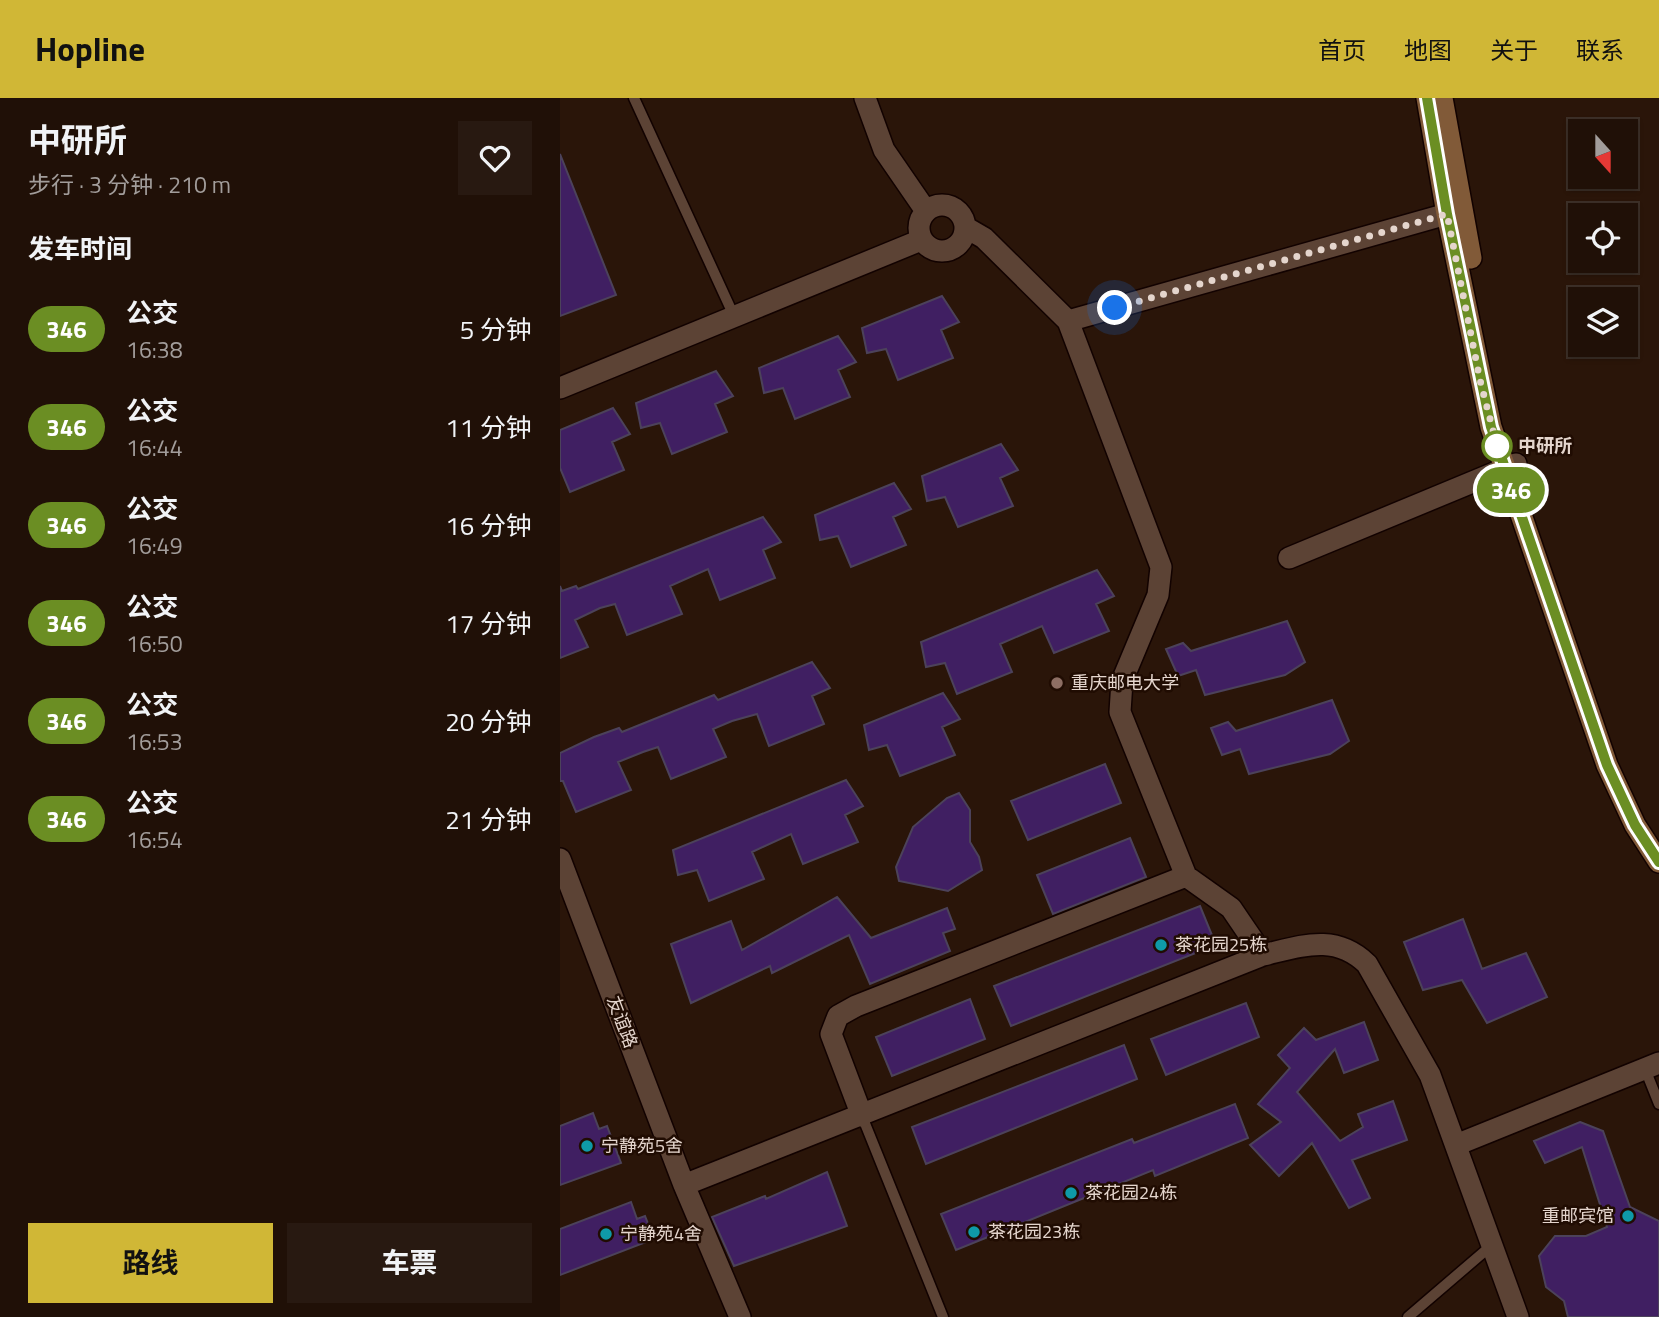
<!DOCTYPE html>
<html lang="zh">
<head>
<meta charset="utf-8">
<style>
	body { margin:0; font-family:"Titillium Web","Noto Sans SC",sans-serif; background:#281911; color:#f1f3f6; height:100vh; display:flex; flex-direction:column; font-size:26px; white-space:nowrap }
	* { box-sizing:border-box; margin:0 }
	p { font-size:23px; color:#a29d9b }
	.icon { flex:none; width:38px; height:38px; fill:none; stroke:currentColor; stroke-width:2; stroke-linecap:round; stroke-linejoin:round }
	.map { position:relative; flex:1; overflow:hidden }
	.side { display:flex; flex-direction:column; background:#201007; width:560px }
	.side>* { flex:none }
	.badge { padding:0 14px; border-radius:23px; font-size:24px; line-height:46px }
	.needle { width:46px; rotate:159deg }
	.controls { position:absolute; left:1008px; top:21px; display:grid; gap:14px }
	.controls a { display:grid; place-items:center; width:70px; height:70px; border-radius:0px; background:#201007; box-shadow:0 2px 5px #0004,0 0 0 2px #3d3028; font-size:35px }
	.you { position:absolute; width:35px; height:35px; margin:-18px; border:5px solid #fff; border-radius:50%; background:#1a73e8; box-shadow:0 0 0 10px #1a73e833 }
	.map>.badge { position:absolute; translate:-50% -50%; box-shadow:0 0 0 4px #fff }
	h2 { padding:0 28px; font-size:26px; line-height:63px }
	.round { display:grid; place-items:center; flex:none; width:74px; height:74px; border-radius:0px; background:#281911 }
	.overview { display:flex; align-items:center; justify-content:space-between; height:119px; padding:0 28px }
	h1 { font-size:33px; font-weight:700; line-height:52px }
	.cta { display:flex; gap:14px; margin-top:auto; padding:14px 28px }
	.cta a { flex:1; height:80px; border-radius:0px; background:#d0b736; color:#111; font-size:28px; font-weight:700; line-height:80px; text-align:center }
	.cta a+a { background:#281911; color:#f1f3f6 }
	ul { padding:0; list-style:none }
	li { display:flex; align-items:center; gap:21px; height:98px; padding:0 28px }
	li div { flex:1 }
	li b { display:block; font-size:26px }
	li em { font-style:normal }
	li .badge { min-width:77px; font-weight:700; text-align:center }
	header { display:flex; align-items:center; gap:42px; box-sizing:border-box; height:98px; padding:0 35px; background:#d0b736; color:#111 }
	header strong { font-size:33px }
	nav { display:flex; gap:38px; margin-inline-start:auto; font-size:24px }
	main { display:flex; flex:1; min-height:0 }
	.map>svg:first-child { display:block }
	.building { fill:#401f62; stroke:#4c425a; stroke-width:2 }
	.lines { fill:none; stroke-linecap:round; stroke-linejoin:round }
	.lane-casing { stroke:#120200; stroke-width:13 }
	.street-casing { stroke:#120200; stroke-width:24 }
	.secondary-casing { stroke:#120200; stroke-width:24 }
	.lane { stroke:#5c4335; stroke-width:10 }
	.street { stroke:#5c4335; stroke-width:21 }
	.secondary { stroke:#815a38; stroke-width:21 }
	.line-casing { stroke:#fff; stroke-width:16 }
	.line { stroke:#6b8e23; stroke-width:10 }
	.walk { stroke:#e4d5cd; stroke-width:7; stroke-dasharray:0 12.6 }
	.stop-dot { fill:#fff; stroke:#6b8e23; stroke-width:3.5 }
	.education-dot { fill:#8d6e63; stroke:#200c02; stroke-width:2.5 }
	.culture-dot { fill:#0f9aa8; stroke:#200c02; stroke-width:2.5 }
	.labels { text-anchor:middle; stroke-width:5; stroke-linejoin:round; paint-order:stroke }
	.stop-label { font-size:18px; font-weight:bold; fill:#e4d5cd; stroke:#200c02; text-anchor:start }
	.poi-label { font-size:18px; fill:#e4d5cd; stroke:#200c02; text-anchor:start }
	.street-label { font-size:18px; fill:#e4d5cd; stroke:#200c02 }
</style>
</head>
<body>
<header>
<strong>Hopline</strong>
<nav><a>首页</a><a>地图</a><a>关于</a><a>联系</a></nav>
</header>
<main>
<section class="side">
<div class="overview"><div><h1>中研所</h1><p>步行 · 3 分钟 · 210 m</p></div><a class="round"><svg class="icon" aria-label="heart" viewBox="0 0 24 24"><path d="M12 20l-8-8c-3-5 5-10 8-4 3-6 11-1 8 4z"/></svg></a></div>
<h2>发车时间</h2>
<ul>
<li><span class="badge" style="background:#6b8e23;color:#fff">346</span><div><b>公交</b><p>16:38</p></div><em>5 分钟</em></li>
<li><span class="badge" style="background:#6b8e23;color:#fff">346</span><div><b>公交</b><p>16:44</p></div><em>11 分钟</em></li>
<li><span class="badge" style="background:#6b8e23;color:#fff">346</span><div><b>公交</b><p>16:49</p></div><em>16 分钟</em></li>
<li><span class="badge" style="background:#6b8e23;color:#fff">346</span><div><b>公交</b><p>16:50</p></div><em>17 分钟</em></li>
<li><span class="badge" style="background:#6b8e23;color:#fff">346</span><div><b>公交</b><p>16:53</p></div><em>20 分钟</em></li>
<li><span class="badge" style="background:#6b8e23;color:#fff">346</span><div><b>公交</b><p>16:54</p></div><em>21 分钟</em></li>
</ul>
<div class="cta"><a>路线</a><a>车票</a></div>
</section>
<div class="map">
<svg width="1099" height="1219" viewBox="0 0 1099 1219">
	<rect width="100%" height="100%" fill="#2a1509"/>
	<path class="building" d="M0,56l56,141 -56,21z
		M382,198l17,26 -18,8 12,28 -55,22 -12,-31 -19,4 -5,-25z
		M278,238l18,26 -18,8 12,27 -55,22 -12,-31 -19,5 -5,-25z
		M156,273l17,25 -18,8 12,28 -55,22 -12,-31 -19,5 -5,-25z
		M53,310l17,26 -18,8 12,28 -54,22 -10,-24v-38z
		M441,346l17,26 -18,8 13,28 -55,21 -13,-30 -18,4 -5,-25z
		M334,385l17,26 -18,8 13,28 -55,22 -13,-31 -18,4 -5,-25z
		M203,419l18,25 -18,8 12,28 -55,22 -12,-31 -38,17 12,28 -55,21 -12,-31 -15,4 -25,12 13,27 -28,11v-72l2,5 14,-5 2,3z
		M537,472l17,26 -18,8 13,27 -55,22 -12,-27 -42,18 12,28 -55,22 -12,-31 -19,4 -5,-25z
		M727,523l18,41 -20,13 -80,20 -9,-25 -18,6 -12,-27 17,-6 8,8z
		M252,564l18,26 -18,8 12,28 -55,22 -12,-32 -25,7 -19,8 13,28 -55,22 -13,-32 -15,5 -25,10 13,28 -55,22 -13,-31h-3v-28l34,-16 25,-9 3,4 92,-37 4,5z
		M383,595l17,26 -18,8 13,28 -55,21 -13,-31 -18,5 -5,-25z
		M772,602l17,41 -19,13 -81,20 -9,-25 -18,6 -11,-27 17,-6 8,9z
		M545,666l16,39 -93,37 -17,-39z
		M286,682l17,26 -18,9 13,27 -55,22 -12,-30 -39,18 12,27 -55,22 -12,-31 -19,5 -5,-25z
		M399,695l11,17v32l9,15 3,13 -34,21 -49,-10 -3,-14 17,-40 34,-29z
		M570,740l16,39 -93,37 -16,-39z
		M277,799l34,41 76,-30 8,21 -12,4 7,18 -80,33 -21,-49 -77,38 -2,-7 -79,37 -20,-59 60,-23 11,29z
		M640,808l16,39 -205,81 -17,-40z
		M903,821l19,50 44,-16 21,44 -60,26 -25,-43 -39,10 -19,-48z
		M410,901l15,40 -93,37 -16,-39z
		M686,905l13,34 -93,38 -15,-36z
		M804,924l14,38 -34,13 -9,-24 -38,43 43,49 23,-14 -5,-13 35,-13 14,39 -55,20 18,38 -21,10 -37,-65 -33,33 -29,-31 31,-23 -23,-18 32,-36 -12,-13 26,-27 12,12z
		M564,947l13,34 -211,85 -14,-37z
		M675,1006l13,34 -93,38 -2,-6 -197,80 -15,-36 191,-75 2,4z
		M33,1015l6,16 8,-3 14,37 -61,22v-59z
		M1020,1024l23,9 27,76 29,14v96h-91l-4,-16 -18,-14 -7,-31 16,-20h31l21,-9 -25,-80 -37,16 -11,-22z
		M267,1074l20,54 -113,40 -22,-49 53,-21 1,3z
		M71,1104l6,17 8,-3 9,23 -94,36v-46z"/>
	<g class="lines">
		<g class="lane-casing">
			<path id="lane" d="M74,0l100,218
				M1085,971l14,35
				M302,1018l81,201
				M848,1219l84,-72"/>
		</g>
		<g class="street-casing">
			<path id="street" d="M305,0l19,52 42,61
				M359 130a23 23 0 1 1 46 0a23 23 0 1 1-46 0Z
				M405,129l19,11 84,83 93,246 -3,28 -36,86 -2,31 66,164 45,32 32,47
				M508,223l393,-111
				M0,290l361,-148
				M729,460l227,-94
				M0,761l124,326
				M302,1018l-31,-82 7,-18 18,-10 330,-130
				M896,1047l203,-82
				M180,1219l-56,-132 579,-230c39,-9 72,-22 104,9l63,111 88,242"/>
		</g>
		<g class="secondary-casing">
			<path id="secondary" d="M867,0l20,116 44,213 116,338 28,60 24,37
				M882,0l29,160"/>
		</g>
		<use href="#lane" class="lane"/>
		<use href="#street" class="street"/>
		<use href="#secondary" class="secondary"/>
	</g>
	<g class="lines">
		<g class="line-casing">
			<path id="line" d="M867,0l20,116 44,213 116,338 28,60 24,37"/>
		</g>
		<use href="#line" class="line"/>
		<path class="walk" d="M555,210l332,-94 33,166 17,66"/>
	</g>
	<circle class="stop-dot" cx="937" cy="348" r="14"/>
	<circle class="education-dot" cx="497" cy="585" r="7"/>
	<g class="culture-dot">
		<circle cx="601" cy="847" r="7"/>
		<circle cx="27" cy="1048" r="7"/>
		<circle cx="511" cy="1095" r="7"/>
		<circle cx="1068" cy="1118" r="7"/>
		<circle cx="414" cy="1134" r="7"/>
		<circle cx="46" cy="1136" r="7"/>
	</g>
	<g class="labels">
		<g class="stop-label">
			<text x="958" y="354">中研所</text>
		</g>
		<g class="poi-label">
			<text x="511" y="591">重庆邮电大学</text>
			<text x="615" y="853">茶花园25栋</text>
			<text x="41" y="1054">宁静苑5舍</text>
			<text x="525" y="1101">茶花园24栋</text>
			<text x="1054" y="1124" text-anchor="end">重邮宾馆</text>
			<text x="428" y="1140">茶花园23栋</text>
			<text x="60" y="1142">宁静苑4舍</text>
		</g>
		<g class="street-label">
			<text transform="translate(62 924) rotate(69)" y="6">友谊路</text>
		</g>
	</g>
</svg>
<div class="controls">
<a><svg class="needle" viewBox="-14 -14 28 28"><path d="M0-13l5 13h-10z" fill="#e53935"/><path d="M0 13l5-13h-10z" fill="#a29d9b"/></svg></a>
<a><svg class="icon" aria-label="locate" viewBox="0 0 24 24"><circle cx="12" cy="12" r="6"/><path d="M12 2v4M12 18v4M2 12h4M18 12h4"/></svg></a>
<a><svg class="icon" aria-label="layers" viewBox="0 0 24 24"><path d="M12 4l9 5-9 5-9-5zM3 14l9 5 9-5"/></svg></a>
</div>
<div class="you" style="left:555px;top:210px"></div>
<b class="badge" style="left:951px;top:392px;background:#6b8e23;color:#fff">346</b>
</div>
</main>
</body>
</html>
